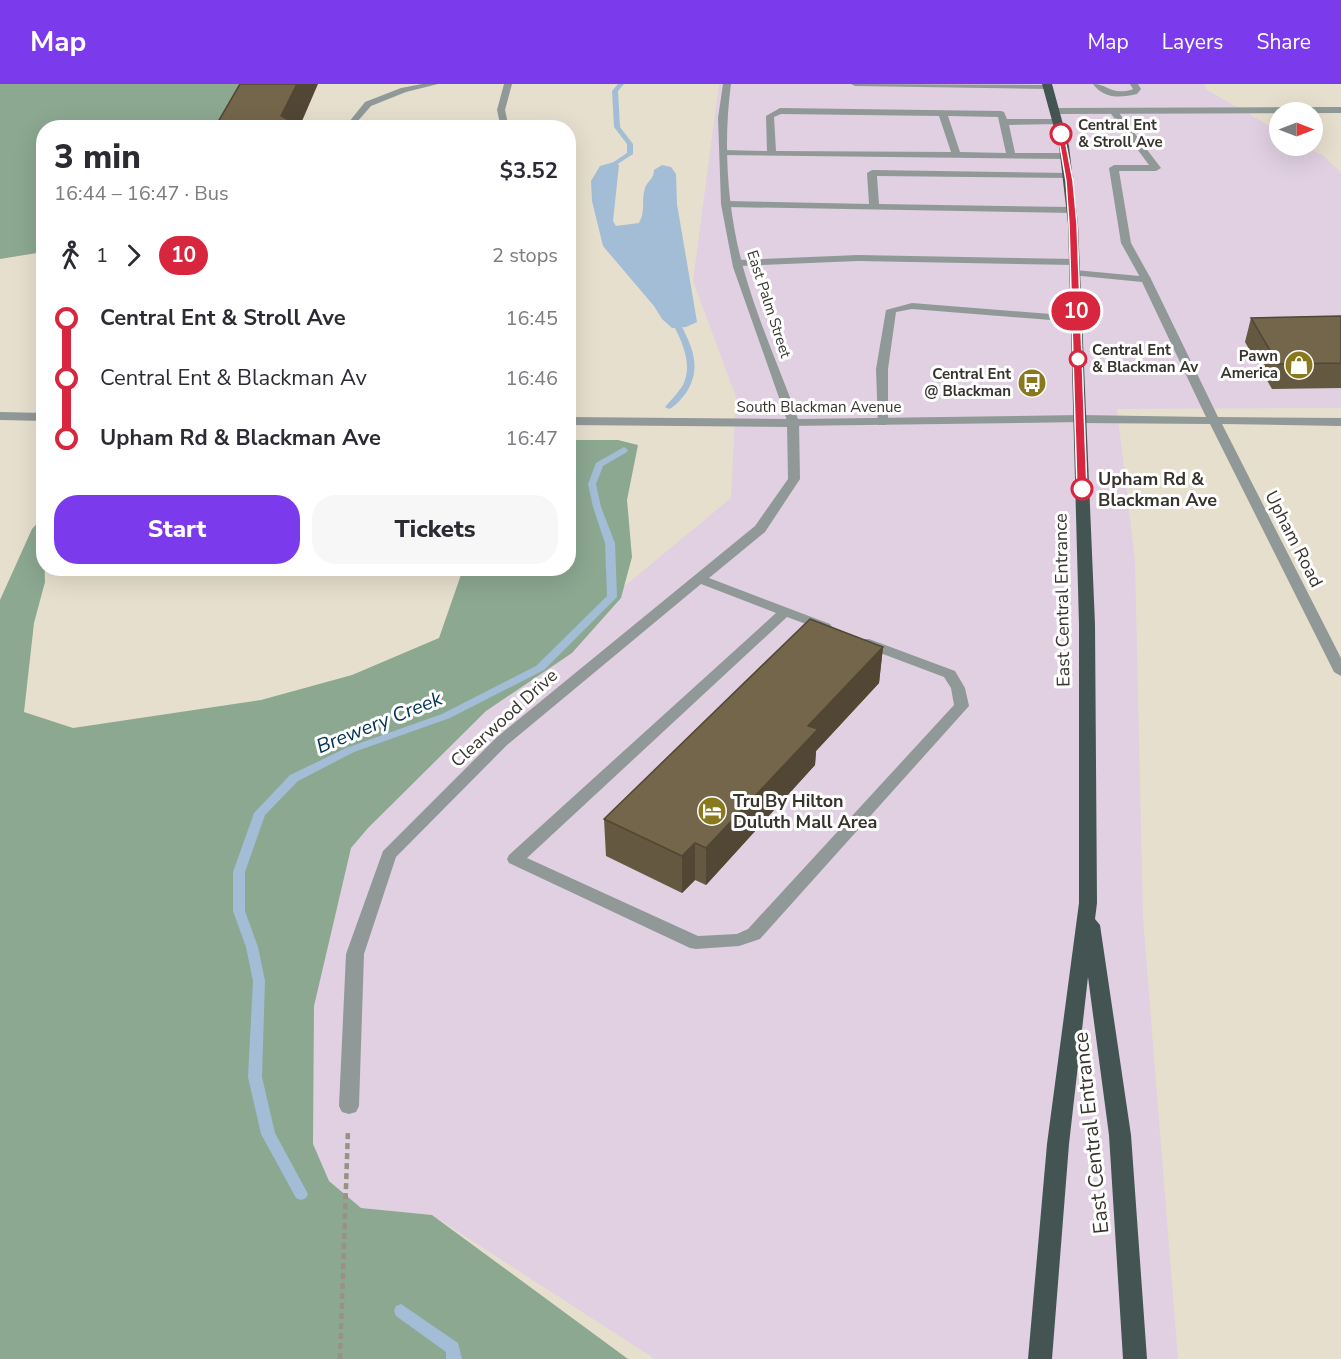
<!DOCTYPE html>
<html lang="en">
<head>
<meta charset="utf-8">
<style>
	body { margin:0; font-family:"Nunito Sans",sans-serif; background:#f7f7f7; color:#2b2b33; height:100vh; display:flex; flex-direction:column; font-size:22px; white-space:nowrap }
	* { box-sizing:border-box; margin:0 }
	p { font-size:20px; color:#7c7c81 }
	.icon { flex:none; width:33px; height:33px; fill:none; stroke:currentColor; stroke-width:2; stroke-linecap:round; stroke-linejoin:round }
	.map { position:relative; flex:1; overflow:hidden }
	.sheet { position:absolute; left:36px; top:36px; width:540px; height:456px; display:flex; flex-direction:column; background:#fff; border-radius:24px; box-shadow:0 6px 24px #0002 }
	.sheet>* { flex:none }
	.badge { padding:0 12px; border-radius:20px; font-size:21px; line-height:39px }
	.needle { width:39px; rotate:90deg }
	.fabs { position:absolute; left:1269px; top:18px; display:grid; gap:12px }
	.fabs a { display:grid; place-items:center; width:54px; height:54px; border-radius:50%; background:#fff; box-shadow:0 6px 24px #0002; font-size:30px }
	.map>.badge { position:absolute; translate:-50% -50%; box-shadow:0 0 0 3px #fff }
	.legs { display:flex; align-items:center; gap:9px; height:66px; padding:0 18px; font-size:20px }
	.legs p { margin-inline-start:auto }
	.overview { display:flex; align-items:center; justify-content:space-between; height:102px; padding:0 18px }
	h1 { font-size:33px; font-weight:800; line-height:45px }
	.cta { display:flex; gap:12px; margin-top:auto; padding:12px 18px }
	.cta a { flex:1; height:69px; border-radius:24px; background:#7c3aed; color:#fff; font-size:24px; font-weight:800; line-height:69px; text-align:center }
	.cta a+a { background:#f7f7f7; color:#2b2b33 }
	ul { padding:0 18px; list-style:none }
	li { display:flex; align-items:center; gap:21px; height:60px; font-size:22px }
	li i { display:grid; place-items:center; width:9px; height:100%; margin:0 8px; background:currentColor }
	li i::after { content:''; width:15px; height:15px; margin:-8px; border:4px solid; border-radius:50%; background:#fff }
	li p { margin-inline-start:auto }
	li:first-child i { background:linear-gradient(#0000 50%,currentColor 0) }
	li:last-child i { background:linear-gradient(currentColor 50%,#0000 0) }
	header { display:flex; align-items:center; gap:36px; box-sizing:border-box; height:84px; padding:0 30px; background:#7c3aed; color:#fff }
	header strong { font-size:28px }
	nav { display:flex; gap:33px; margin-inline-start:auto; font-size:21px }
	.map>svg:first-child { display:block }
	.commercial { fill:#e0d0e2 }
	.forest { fill:#8ca891 }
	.water { fill:#a2bdd5 }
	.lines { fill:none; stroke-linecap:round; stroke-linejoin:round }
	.stream { fill:#a2bdd5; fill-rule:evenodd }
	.path { stroke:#989286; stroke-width:4.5; stroke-dasharray:6 4; stroke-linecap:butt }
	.service { fill:#909997; fill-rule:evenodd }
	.minor { fill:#909997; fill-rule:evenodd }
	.tertiary { fill:#909997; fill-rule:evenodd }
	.trunk { fill:#445452; fill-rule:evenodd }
	.wall { fill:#645840 }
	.shaded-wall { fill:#514734 }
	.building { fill:#74664a; stroke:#514734; stroke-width:1.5 }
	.line-1 { fill:#d7263d; stroke:#fff; stroke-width:1.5 }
	.stop-1-dot { fill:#fff; stroke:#d7263d; stroke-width:3 }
	.labels { text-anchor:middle; stroke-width:6; stroke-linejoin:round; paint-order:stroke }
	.far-stop-label { font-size:15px; font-weight:bold; fill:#37342e; stroke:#fff; text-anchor:start }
	.far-street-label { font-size:15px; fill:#37342e; stroke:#fff }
	.far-poi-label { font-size:15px; font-weight:bold; fill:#37342e; stroke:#fff; text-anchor:end }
	.stop-label { font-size:18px; font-weight:bold; fill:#37342e; stroke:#fff; text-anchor:start }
	.street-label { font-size:18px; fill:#37342e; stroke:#fff }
	.poi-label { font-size:18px; font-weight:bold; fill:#37342e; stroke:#fff; text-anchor:start }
	.water-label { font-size:20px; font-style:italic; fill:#023252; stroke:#fff }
	.near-street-label { font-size:21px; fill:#37342e; stroke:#fff }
</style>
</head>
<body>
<header>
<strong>Map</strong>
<nav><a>Map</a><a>Layers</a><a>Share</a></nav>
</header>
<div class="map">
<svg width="1341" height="1275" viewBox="0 0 1341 1275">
	<rect width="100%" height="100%" fill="#e7dfce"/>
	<path class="commercial" d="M719,0h485l3,6 72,41 1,15h26l19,11 16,16v235l-224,1 18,152 8,357 35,441h-523l-223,-144 -218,-21 95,-347 422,-349 5,-101 -43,-116z"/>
	<path class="forest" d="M0,0h257l-35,43 -178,1 -1,124 -43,7z
		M569,356h49l20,5 -11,55 5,57 -11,41 -49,55 -86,58 -118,117 -17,20 -37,158 -1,138 16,37 32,27 71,7 196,144h-628v-759l32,-71 11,-12 2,65 -11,41 -10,89 49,16 188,-28 91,-25 87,-37 24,-69 105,-1z"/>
	<path class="water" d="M614,78l5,3 -6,56 3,5 23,-3c7,-12 2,-23 6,-35 3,-8 9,-9 9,-18l8,-5 9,2 5,7 1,30 20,118 -11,5 -14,1 -10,-9 -8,-13 -51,-60 -11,-45 -1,-20 9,-15z"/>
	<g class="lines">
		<path class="stream" d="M618,0h6l-6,7 2,36 13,17v10l-17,11 -9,10 -3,-2 8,-10 15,-10v-9l-13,-17 -2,-36z
			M670,231l7,2c13,26 27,48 9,76 -5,6 -10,13 -17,16l-4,-2c6,-7 13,-14 18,-22 11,-23 -3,-48 -14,-68z
			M624,363l4,3 -1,2 -24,14 -7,18 5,23 14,36 2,54 -73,73 -94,48 -96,34 -56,29 -33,34 -20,57v39l13,36 7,34 -3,96 13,56 33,61 -2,4 -5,2 -5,-2 -35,-64 -13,-57 5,-96 -7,-34 -13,-36v-39l21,-59 36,-38 56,-27 96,-34 94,-48 71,-70 -2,-53 -12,-36 -5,-23 8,-21z
			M401,1220l57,39 4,16h-16v-7l-50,-36 -2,-5 2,-5z"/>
		<path class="path" d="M340,1275l8,-229"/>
		<path class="service" d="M422,0h16l-32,8 -35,14 -14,16 2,6h-9l-1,-6 16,-20 36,-14z
			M504,0h8l-7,26 4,18h-8l-4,-18z
			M851,0l197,1 4,2 -4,2 -193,-3z
			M1093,0c15,0 17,11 38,6l2,-1 -3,-5h8l3,5 -4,5c-17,4 -33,5 -44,-10z
			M780,24l221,3 3,1 3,7h51l3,1v4l-52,1 6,28h50l5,3 -5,3 -345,-4v-4l3,-1 44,1 -1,-35zM781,30l158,2 12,36 -175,-1 -2,-34zM948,32l50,1 8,36 -46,-1z
			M1113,24l3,1 45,59 -5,3h-37l12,72 20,36 -5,3 -5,-3 -20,-36 -12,-75 5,-3h35l-40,-54z
			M872,86l197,3 5,3 -2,2 -195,-2 2,28 193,3 5,3 -5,3 -346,-6 -5,-3 5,-3 143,3 -2,-31z
			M858,171l217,4 5,3 -5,3 -217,-4 -120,5 -5,-3 5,-3z
			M912,219l164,13 5,3 -5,3 -164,-13 -16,3 -8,57v53l-2,3h-8l-2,-56 10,-59z
			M793,335l6,4 1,56 -35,53 -56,46 121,46 2,3 -7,4 -38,-14 -260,241 171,78 39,-2 11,-5 206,-224 -3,-17 -7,-11 -85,-32 -2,-3 2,-3h10l86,32 10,17 4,18 -209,233 -21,7 -43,3 -6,-1 -181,-85 -2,-4 2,-4 267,-242 -75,-29 -194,161 -111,112 -32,97 -5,152 -3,6 -7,2 -7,-2 -3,-6 7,-152 37,-103 114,-114 258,-211 33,-47 -1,-56z"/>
		<path class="minor" d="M1341,23v6l-285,1 -4,-3 4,-3z
			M1075,186l75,7 68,140 123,1v8l-119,-2 119,234v18l-7,-4 -124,-248 -130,-1 -6,-4 6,-4 126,2 -64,-135 -71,-7 -1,-2z
			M0,328l44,1v8l-44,-1z
			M568,333l225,2 6,4 -6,4 -225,-2z"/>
		<path class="tertiary" d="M723,0h8c-8,59 -4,125 12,183 14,52 37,102 55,152l282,-4 4,1v6l-295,4 -56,-159 -12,-63 -3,-86z"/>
		<path class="trunk" d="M1042,0h10l17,62 9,78 17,400 2,279 -2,16 5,6 31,210 16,224h-24l-14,-224 -21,-158 -19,167 -17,215h-24l19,-215 32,-241v-279l-11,-400 -9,-78z"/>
	</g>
	<path class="wall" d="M1341,232v72l-69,1 -27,-47 6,-24z
		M883,563l-4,36 -63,68 -1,14 -109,120 -11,-5 -13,13 -76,-37 -2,-37z"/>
	<path class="shaded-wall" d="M297,0h21l-19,44 -18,-12z
		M883,563l-4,36 -63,68 -1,14 -109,120v-37l102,-122z
		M695,759v37l-13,13v-37z"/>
	<path class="building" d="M240,0h57l-16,32 23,12 -89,-1z
		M1341,232v47l-63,1 -27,-46z
		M810,535l73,28 -75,79 10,3 -112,119 -11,-5 -13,13 -78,-37z"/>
	<path class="line-1" d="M1061,48l3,2 9,47 4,43 10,265 -5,3 -5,-3 -8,-265 -3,-43 -8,-47z"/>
	<defs>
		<g id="shop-disc" transform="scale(1.5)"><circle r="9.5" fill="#89791e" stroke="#fff"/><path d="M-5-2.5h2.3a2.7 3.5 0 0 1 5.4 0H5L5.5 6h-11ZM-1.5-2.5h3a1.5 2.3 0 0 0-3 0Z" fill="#fff"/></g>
		<g id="bus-disc" transform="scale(1.5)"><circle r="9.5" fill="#89791e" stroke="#fff"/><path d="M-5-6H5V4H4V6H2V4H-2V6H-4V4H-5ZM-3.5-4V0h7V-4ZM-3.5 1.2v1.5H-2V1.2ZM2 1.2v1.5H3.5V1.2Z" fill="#fff"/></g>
		<g id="hotel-disc" transform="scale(1.5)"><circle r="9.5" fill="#89791e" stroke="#fff"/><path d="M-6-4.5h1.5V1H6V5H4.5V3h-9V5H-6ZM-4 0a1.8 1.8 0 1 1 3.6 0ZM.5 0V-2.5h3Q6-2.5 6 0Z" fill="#fff"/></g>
	</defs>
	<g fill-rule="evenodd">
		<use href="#shop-disc" x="1299" y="281"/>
		<use href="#bus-disc" x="1032" y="299"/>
		<use href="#hotel-disc" x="712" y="727"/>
	</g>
	<g class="stop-1-dot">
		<circle cx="1061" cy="50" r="10"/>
		<circle cx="1078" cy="275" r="8"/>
		<circle cx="1082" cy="405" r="10"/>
	</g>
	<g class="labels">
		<g class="far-stop-label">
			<text x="1078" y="46">Central Ent<tspan x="1078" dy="17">&amp; Stroll Ave</tspan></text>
			<text x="1092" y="271">Central Ent<tspan x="1092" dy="17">&amp; Blackman Av</tspan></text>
		</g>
		<g class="far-street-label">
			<text transform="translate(769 220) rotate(72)" y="5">East Palm Street</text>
			<text x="819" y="328">South Blackman Avenue</text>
		</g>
		<g class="far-poi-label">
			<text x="1278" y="277">Pawn<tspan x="1278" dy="17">America</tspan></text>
			<text x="1011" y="295">Central Ent<tspan x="1011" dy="17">@ Blackman</tspan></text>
		</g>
		<g class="stop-label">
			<text x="1098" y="401">Upham Rd &amp;<tspan x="1098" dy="21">Blackman Ave</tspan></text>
		</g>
		<g class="street-label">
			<text transform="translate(1294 455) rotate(63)" y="6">Upham Road</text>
			<text transform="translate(1062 516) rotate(-91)" y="6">East Central Entrance</text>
			<text transform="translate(504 634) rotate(-42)" y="6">Clearwood Drive</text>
		</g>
		<g class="poi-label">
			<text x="733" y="723">Tru By Hilton<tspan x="733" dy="21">Duluth Mall Area</tspan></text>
		</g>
		<g class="water-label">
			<text transform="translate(379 638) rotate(-22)" y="7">Brewery Creek</text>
		</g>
		<g class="near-street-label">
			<text transform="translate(1091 1049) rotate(-96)" y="7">East Central Entrance</text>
		</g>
	</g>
</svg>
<div class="fabs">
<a><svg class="needle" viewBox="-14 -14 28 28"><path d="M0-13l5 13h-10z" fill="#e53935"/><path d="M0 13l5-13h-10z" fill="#7c7c81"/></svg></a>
</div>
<b class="badge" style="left:1076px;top:227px;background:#d7263d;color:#fff">10</b>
<section class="sheet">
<div class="overview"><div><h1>3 min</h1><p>16:44 – 16:47 · Bus</p></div><b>$3.52</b></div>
<div class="legs"><svg class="icon" aria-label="walk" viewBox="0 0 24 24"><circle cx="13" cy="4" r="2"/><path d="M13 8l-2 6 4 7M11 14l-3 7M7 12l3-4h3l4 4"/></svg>1<svg class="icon" aria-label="forward" viewBox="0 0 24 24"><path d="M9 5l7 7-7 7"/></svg><b class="badge" style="background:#d7263d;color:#fff">10</b><p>2 stops</p></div>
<ul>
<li><i style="color:#d7263d"></i><b>Central Ent &amp; Stroll Ave</b><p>16:45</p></li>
<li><i style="color:#d7263d"></i><span>Central Ent &amp; Blackman Av</span><p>16:46</p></li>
<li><i style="color:#d7263d"></i><b>Upham Rd &amp; Blackman Ave</b><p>16:47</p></li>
</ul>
<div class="cta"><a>Start</a><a>Tickets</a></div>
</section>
</div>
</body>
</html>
